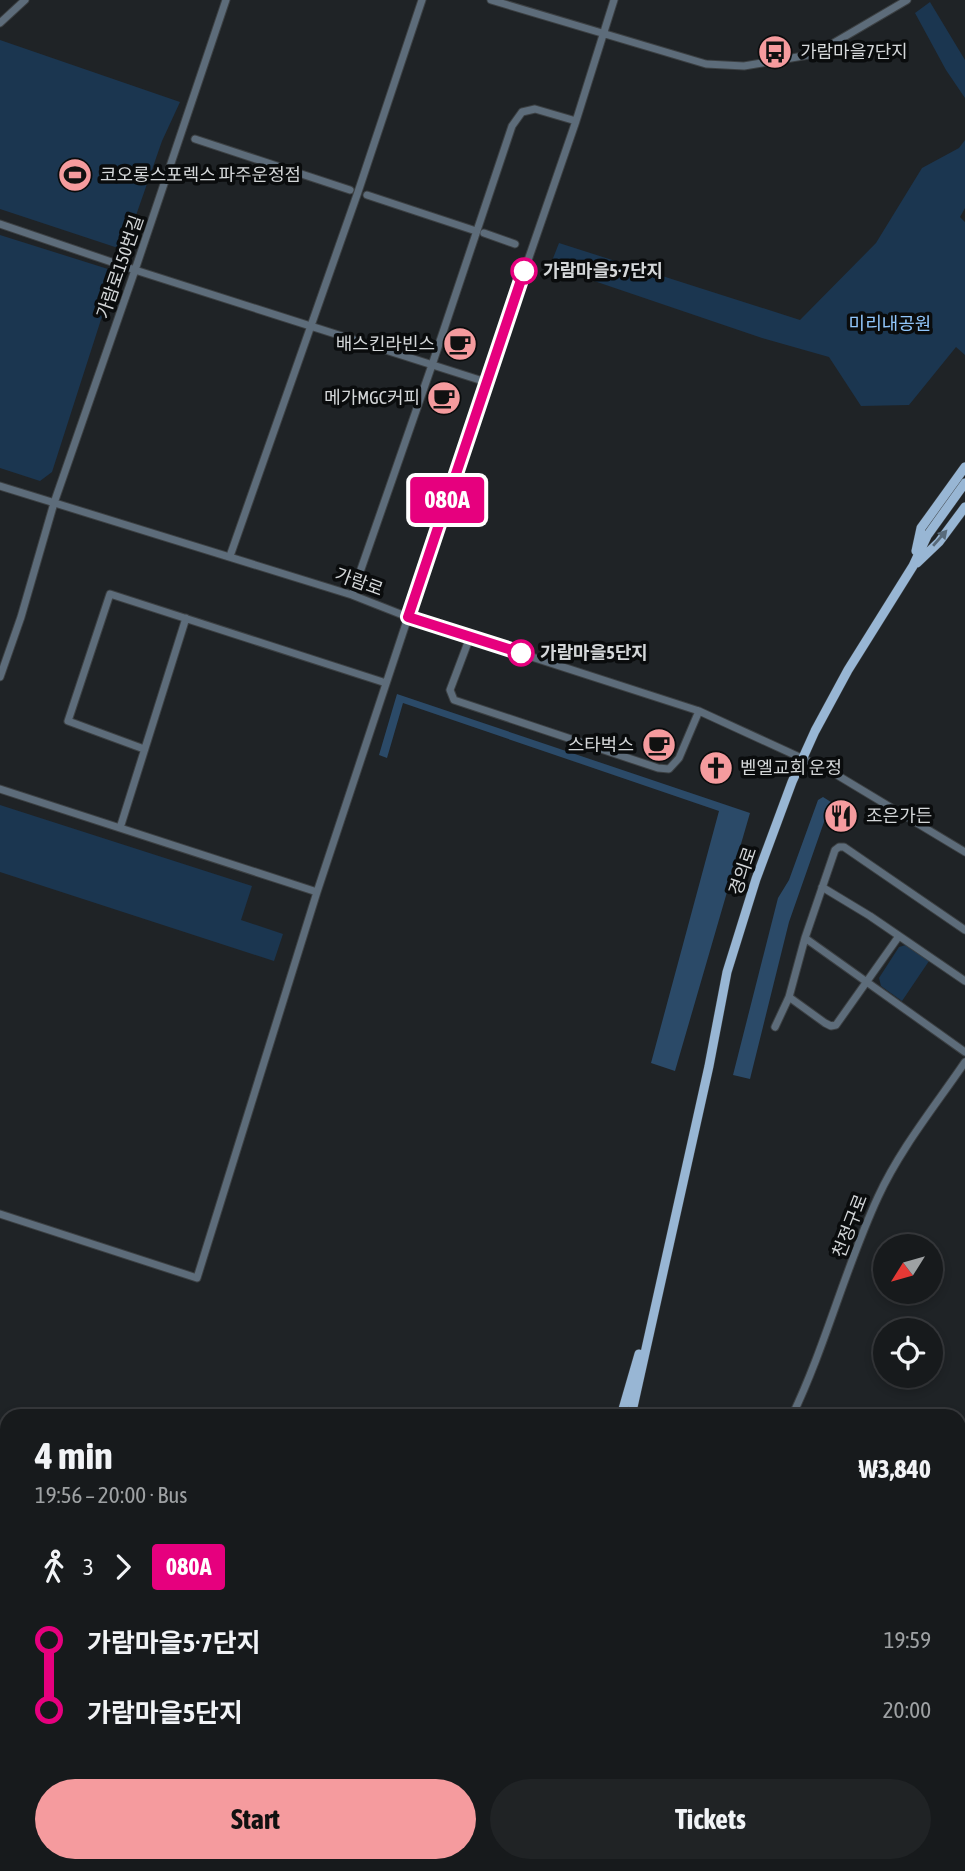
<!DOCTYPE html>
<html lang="en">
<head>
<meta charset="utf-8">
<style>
	body { margin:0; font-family:"Asap Condensed","Noto Sans KR",sans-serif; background:#202325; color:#f1f3f6; height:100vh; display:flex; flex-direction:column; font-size:26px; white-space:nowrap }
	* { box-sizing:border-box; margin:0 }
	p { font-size:23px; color:#9ea1a3 }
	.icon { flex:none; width:38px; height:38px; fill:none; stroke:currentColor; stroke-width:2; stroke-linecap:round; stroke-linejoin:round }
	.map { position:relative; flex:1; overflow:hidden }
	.side { position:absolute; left:0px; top:1409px; width:966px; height:464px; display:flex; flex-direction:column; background:#171a1c; border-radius:21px 21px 0 0; box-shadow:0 4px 10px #0003,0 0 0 2px #36383b }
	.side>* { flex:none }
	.badge { padding:0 14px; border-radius:5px; font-size:24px; line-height:46px }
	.needle { width:46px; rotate:233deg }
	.buttons { position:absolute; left:873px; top:1234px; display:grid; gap:14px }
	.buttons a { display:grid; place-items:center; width:70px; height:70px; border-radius:50%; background:#171a1c; box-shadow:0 4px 10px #0003,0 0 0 2px #36383b; font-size:35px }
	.map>.badge { position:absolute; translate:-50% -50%; box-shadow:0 0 0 4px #fff }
	.legs { display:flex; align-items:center; gap:10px; height:77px; padding:0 35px; font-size:23px }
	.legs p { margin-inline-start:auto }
	.head { display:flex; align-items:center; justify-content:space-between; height:119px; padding:0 35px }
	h1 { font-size:38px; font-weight:700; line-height:52px }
	.primary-button { display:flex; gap:14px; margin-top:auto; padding:14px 35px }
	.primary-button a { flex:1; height:80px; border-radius:42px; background:#f59b9e; color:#111; font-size:28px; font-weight:700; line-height:80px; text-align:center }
	.primary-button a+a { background:#202325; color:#f1f3f6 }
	ul { padding:0 35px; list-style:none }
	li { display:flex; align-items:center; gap:24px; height:70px; font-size:26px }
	li i { display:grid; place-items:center; width:10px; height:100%; margin:0 9px; background:currentColor }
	li i::after { content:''; width:18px; height:18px; margin:-9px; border:5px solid; border-radius:50%; background:#171a1c }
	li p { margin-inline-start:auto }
	li:first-child i { background:linear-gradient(#0000 50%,currentColor 0) }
	li:last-child i { background:linear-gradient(currentColor 50%,#0000 0) }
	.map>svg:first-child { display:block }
	.green { fill:#1b3650 }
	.forest { fill:#2b4a68 }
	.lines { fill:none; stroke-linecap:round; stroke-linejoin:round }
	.minor-casing { stroke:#3c4043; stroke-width:9 }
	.major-casing { stroke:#3c4043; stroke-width:10 }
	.minor { stroke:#5d6c7a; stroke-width:7 }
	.major { stroke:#98b6d4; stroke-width:9 }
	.oneway { fill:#586a7a }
	.line-1-casing { stroke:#fff; stroke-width:16 }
	.line-1 { stroke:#e6007e; stroke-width:10 }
	.stop-1-dot { fill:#fff; stroke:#e6007e; stroke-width:3.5 }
	.labels { text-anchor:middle; stroke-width:7; stroke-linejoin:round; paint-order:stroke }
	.poi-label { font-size:18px; fill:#d4d7d9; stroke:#0a0c0d; text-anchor:start }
	.street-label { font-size:18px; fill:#d4d7d9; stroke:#0a0c0d }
	.stop-label { font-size:18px; font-weight:bold; fill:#d4d7d9; stroke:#0a0c0d; text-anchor:start }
	.park-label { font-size:18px; fill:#91c6fb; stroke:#0a0c0d }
</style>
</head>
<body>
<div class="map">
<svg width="965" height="1871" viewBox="0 0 965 1871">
	<rect width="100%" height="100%" fill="#1f2326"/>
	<path class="green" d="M930,2l35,58v38l-19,-28 -31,-57z
		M0,40l180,62 -18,39 -36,103 -11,3 -115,-38z
		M965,140v68l-5,9 5,5v133l-9,-8 -47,58 -48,1 -32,-49 -67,-19 -212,-72 9,-23 241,77 76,-77 46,-75 37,-20z
		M0,235l108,34 6,10 -62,193 -12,9 -40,-13z
		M0,805l252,81 -11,34 42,14 -9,27 -274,-89z
		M906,945l23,16 -27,40 -21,-15 -2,-8 20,-31z"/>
	<path class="forest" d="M397,694l353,119 -75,258 -24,-8 68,-252 -316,-108 -16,55 -8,-3z
		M823,797l8,5 -42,120 -39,157 -17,-4 45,-177 11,-18 29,-80z
		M623,1866h210l10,3 -1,2h-214z"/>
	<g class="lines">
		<g class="minor-casing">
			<path id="minor" d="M491,0l215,64 38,2 71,-12 92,-54
				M0,23l25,-23
				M195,139l155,51
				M367,195l106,35
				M0,224l135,46 351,112
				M484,233l31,11
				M0,486l352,109 56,22 291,94 133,61 133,80
				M230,556l128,-364 64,-192
				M352,595l80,-230 80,-239 10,-14 13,-3 41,12
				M470,637l-20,53 4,10 204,68 11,1 10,-11 20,-47
				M0,677l21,-60 33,-114 81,-233 91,-270
				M144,749l-76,-28 42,-127 276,89
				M0,789l317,103
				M120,828l66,-210
				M822,887l48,29 95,65
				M805,938l160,114
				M789,997l36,26 6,3 5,-1 63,-89
				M775,1027l14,-30 16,-59 30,-88 4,-3h5l121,83
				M0,1214l197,64 120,-386 169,-510 90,-261 38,-121
				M792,1416c34,-71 53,-148 86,-219 22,-48 57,-91 87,-135
				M959,1584l6,2
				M502,1871l3,-5"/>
		</g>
		<g class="major-casing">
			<path id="major" d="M916,551l5,-23 44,-61
				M917,563l22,-21 26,-35
				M621,1416l18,-62
				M631,1416l78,-350 18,-94 29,-93 36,-97 23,-51 33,-61 65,-104 14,-30 38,-53
				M0,1581l7,2
				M0,1598l7,2
				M891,1866l13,5
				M925,1866l12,5
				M358,1871l5,-5
				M373,1871l6,-5
				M390,1871l6,-5
				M400,1871l5,-5
				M409,1871l6,-5"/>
		</g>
		<use href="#minor" class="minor"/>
		<use href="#major" class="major"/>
	</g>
	<defs><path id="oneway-solid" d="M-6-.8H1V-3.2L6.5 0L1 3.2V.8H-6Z" transform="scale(1.75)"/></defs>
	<use class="oneway" href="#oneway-solid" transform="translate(940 538) rotate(-49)"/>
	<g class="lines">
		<g class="line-1-casing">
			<path id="line-1" d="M521,653l-113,-36 116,-346"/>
		</g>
		<use href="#line-1" class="line-1"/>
	</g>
	<defs>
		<g id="bus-disc" transform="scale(1.75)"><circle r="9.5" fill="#f59b9e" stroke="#0a0c0d"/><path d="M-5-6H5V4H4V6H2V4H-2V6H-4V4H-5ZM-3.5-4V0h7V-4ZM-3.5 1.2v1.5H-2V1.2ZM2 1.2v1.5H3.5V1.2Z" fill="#111"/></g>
		<g id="stadium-disc" transform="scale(1.75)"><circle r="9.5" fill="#f59b9e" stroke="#0a0c0d"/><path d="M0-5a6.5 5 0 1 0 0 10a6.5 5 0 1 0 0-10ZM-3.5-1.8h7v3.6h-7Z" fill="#111"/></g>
		<g id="cafe-disc" transform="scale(1.75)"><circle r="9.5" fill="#f59b9e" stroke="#0a0c0d"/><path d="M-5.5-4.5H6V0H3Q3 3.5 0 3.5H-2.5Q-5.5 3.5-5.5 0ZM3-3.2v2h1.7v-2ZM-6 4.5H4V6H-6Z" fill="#111"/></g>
		<g id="church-disc" transform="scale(1.75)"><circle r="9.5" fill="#f59b9e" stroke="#0a0c0d"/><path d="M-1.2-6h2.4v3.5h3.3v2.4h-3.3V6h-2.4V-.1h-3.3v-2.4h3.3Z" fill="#111"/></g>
		<g id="restaurant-disc" transform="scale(1.75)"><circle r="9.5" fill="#f59b9e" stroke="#0a0c0d"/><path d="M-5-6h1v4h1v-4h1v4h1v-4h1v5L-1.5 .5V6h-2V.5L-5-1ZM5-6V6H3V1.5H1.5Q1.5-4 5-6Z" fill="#111"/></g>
	</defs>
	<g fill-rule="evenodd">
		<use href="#bus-disc" x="775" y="52"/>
		<use href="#stadium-disc" x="75" y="175"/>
		<use href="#cafe-disc" x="460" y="344"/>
		<use href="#cafe-disc" x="444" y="398"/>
		<use href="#cafe-disc" x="659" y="745"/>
		<use href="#church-disc" x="716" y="768"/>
		<use href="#restaurant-disc" x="841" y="816"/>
	</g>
	<g class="stop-1-dot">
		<circle cx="524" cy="271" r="12"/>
		<circle cx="521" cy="653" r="12"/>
	</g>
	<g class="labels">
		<g class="poi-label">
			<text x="800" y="58">가람마을7단지</text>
			<text x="100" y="181">코오롱스포렉스 파주운정점</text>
			<text x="435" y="350" text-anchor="end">배스킨라빈스</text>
			<text x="420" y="404" text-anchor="end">메가MGC커피</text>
			<text x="634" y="751" text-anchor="end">스타벅스</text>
			<text x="740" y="774">벧엘교회 운정</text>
			<text x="866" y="822">조은가든</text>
		</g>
		<g class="street-label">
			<text transform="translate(120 267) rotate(-71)" y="6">가람로150번길</text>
			<text transform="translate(359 582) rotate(20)" y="6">가람로</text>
			<text transform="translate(743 871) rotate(-71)" y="6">경의로</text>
			<text transform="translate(850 1226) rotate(-69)" y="6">천정구로</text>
		</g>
		<g class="stop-label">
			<text x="543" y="277">가람마을5·7단지</text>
			<text x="540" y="659">가람마을5단지</text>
		</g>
		<g class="park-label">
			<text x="890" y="330">미리내공원</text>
		</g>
	</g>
</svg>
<div class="buttons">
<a><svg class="needle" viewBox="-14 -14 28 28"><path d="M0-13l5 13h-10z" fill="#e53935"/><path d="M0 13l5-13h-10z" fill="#9ea1a3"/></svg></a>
<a><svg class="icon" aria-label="locate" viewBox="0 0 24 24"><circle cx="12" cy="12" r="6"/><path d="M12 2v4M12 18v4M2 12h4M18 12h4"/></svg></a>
</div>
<b class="badge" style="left:447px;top:500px;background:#e6007e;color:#fff">080A</b>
<section class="side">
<div class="head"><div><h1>4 min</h1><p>19:56 – 20:00 · Bus</p></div><b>₩3,840</b></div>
<div class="legs"><svg class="icon" aria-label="walk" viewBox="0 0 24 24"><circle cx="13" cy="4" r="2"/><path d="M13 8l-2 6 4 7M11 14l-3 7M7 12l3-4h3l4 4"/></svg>3<svg class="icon" aria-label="forward" viewBox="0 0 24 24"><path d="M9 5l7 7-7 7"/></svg><b class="badge" style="background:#e6007e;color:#fff">080A</b></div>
<ul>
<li><i style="color:#e6007e"></i><b>가람마을5·7단지</b><p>19:59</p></li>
<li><i style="color:#e6007e"></i><b>가람마을5단지</b><p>20:00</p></li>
</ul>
<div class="primary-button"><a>Start</a><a>Tickets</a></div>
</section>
</div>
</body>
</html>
